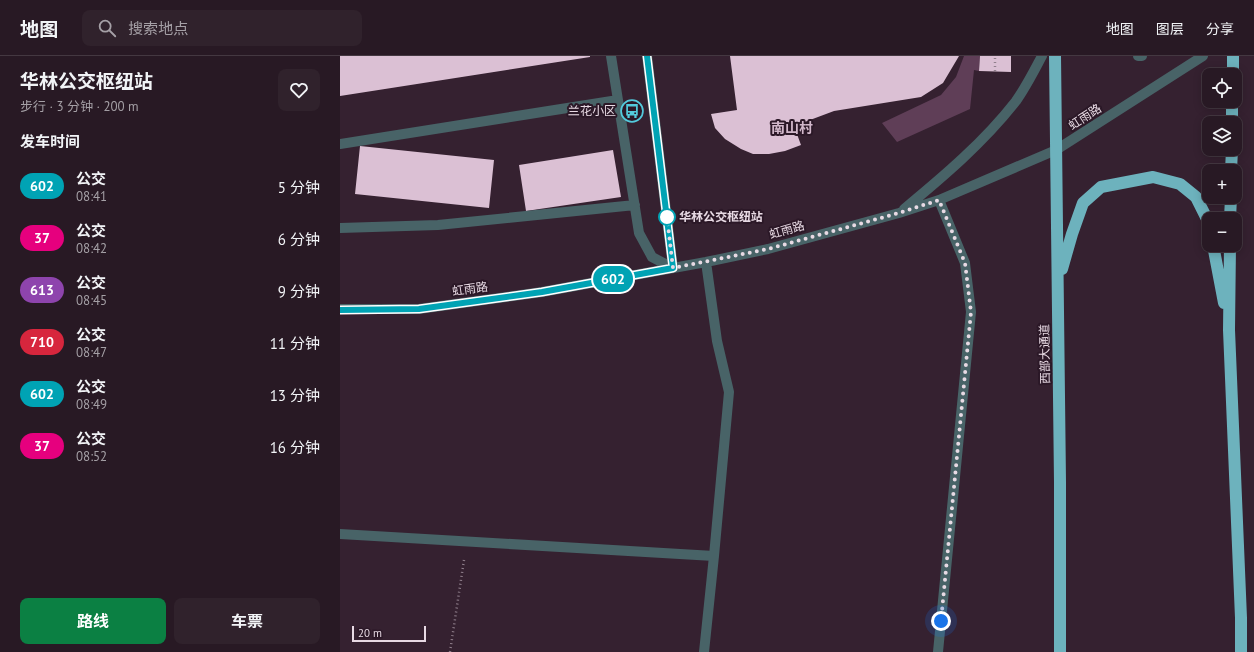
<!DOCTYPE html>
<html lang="zh">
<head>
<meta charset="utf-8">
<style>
	body { margin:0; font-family:"PT Sans","Noto Sans SC",sans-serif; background:#30222c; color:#f1f3f6; height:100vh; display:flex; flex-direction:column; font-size:15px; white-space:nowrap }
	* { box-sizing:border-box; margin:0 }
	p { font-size:13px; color:#a5a0a6 }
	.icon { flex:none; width:22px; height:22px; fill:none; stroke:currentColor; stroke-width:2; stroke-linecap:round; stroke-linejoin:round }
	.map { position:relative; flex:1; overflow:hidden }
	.details { display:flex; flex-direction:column; background:#281924; width:340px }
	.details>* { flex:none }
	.badge { padding:0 8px; border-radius:13px; font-size:14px; line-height:26px }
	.fabs { position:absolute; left:862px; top:12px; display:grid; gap:8px }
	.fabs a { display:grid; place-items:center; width:40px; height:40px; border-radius:8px; background:#281924; box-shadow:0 2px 10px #0003,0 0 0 1px #443841; font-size:20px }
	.scale { position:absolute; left:12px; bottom:10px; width:74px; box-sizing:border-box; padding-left:4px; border:2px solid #e8dae4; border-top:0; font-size:11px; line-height:14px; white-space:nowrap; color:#e8dae4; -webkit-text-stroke:3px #2b1827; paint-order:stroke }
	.you { position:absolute; width:20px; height:20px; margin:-10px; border:3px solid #fff; border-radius:50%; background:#1a73e8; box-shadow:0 0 0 6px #1a73e833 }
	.map>.badge { position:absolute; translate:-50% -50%; box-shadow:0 0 0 2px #fff }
	h2 { padding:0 20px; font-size:15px; line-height:36px }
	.round { display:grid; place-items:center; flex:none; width:42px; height:42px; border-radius:8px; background:#30222c }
	.headline { display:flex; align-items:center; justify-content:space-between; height:68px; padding:0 20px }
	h1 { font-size:19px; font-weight:700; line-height:30px }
	.button { display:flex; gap:8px; margin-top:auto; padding:8px 20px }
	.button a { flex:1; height:46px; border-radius:8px; background:#0b8043; color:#fff; font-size:16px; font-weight:700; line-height:46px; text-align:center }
	.button a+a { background:#30222c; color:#f1f3f6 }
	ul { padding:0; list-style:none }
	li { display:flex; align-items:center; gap:12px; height:52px; padding:0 20px }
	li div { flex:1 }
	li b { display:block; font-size:15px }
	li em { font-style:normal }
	li .badge { min-width:44px; font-weight:700; text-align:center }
	header { display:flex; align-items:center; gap:24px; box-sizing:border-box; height:56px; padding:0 20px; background:#281924; border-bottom:1px solid #443841 }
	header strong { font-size:19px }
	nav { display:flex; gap:22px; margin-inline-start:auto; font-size:14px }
	.search { width:280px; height:36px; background:#30222c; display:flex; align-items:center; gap:10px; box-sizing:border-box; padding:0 14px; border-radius:8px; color:#a5a0a6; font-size:15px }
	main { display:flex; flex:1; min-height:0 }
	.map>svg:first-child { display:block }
	.green { fill:#5f3e57 }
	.building { fill:#dbc0d4 }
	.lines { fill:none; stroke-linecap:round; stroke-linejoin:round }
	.path { stroke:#91808d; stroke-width:2.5; stroke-dasharray:1 3; stroke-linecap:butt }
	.minor { stroke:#486367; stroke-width:10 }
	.highway { stroke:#6db2bd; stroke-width:12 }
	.line-casing { stroke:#fff; stroke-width:9 }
	.line { stroke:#00a3b4; stroke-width:6 }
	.walk { stroke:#e8dae4; stroke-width:4; stroke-dasharray:0 7.2 }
	.stop-dot { fill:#fff; stroke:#00a3b4; stroke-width:2 }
	.labels { text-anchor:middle; stroke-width:4; stroke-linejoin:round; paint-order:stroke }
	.poi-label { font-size:12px; fill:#e8dae4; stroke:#2b1827; text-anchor:end }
	.street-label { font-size:12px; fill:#e8dae4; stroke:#2b1827 }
	.stop-label { font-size:12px; font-weight:bold; fill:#e8dae4; stroke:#2b1827; text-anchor:start }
	.quarter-label { font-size:14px; font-weight:bold; fill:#d1b7ca; stroke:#2b1827 }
</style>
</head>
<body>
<header>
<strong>地图</strong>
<div class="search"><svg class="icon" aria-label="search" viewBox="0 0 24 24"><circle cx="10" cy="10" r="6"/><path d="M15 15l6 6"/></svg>搜索地点</div>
<nav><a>地图</a><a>图层</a><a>分享</a></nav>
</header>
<main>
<section class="details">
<div class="headline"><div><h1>华林公交枢纽站</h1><p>步行 · 3 分钟 · 200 m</p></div><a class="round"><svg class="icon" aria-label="heart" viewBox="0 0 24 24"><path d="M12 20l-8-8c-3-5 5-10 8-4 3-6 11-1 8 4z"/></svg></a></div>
<h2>发车时间</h2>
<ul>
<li><span class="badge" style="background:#00a3b4;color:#fff">602</span><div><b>公交</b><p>08:41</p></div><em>5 分钟</em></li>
<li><span class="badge" style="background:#e6007e;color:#fff">37</span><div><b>公交</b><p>08:42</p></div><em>6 分钟</em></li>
<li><span class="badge" style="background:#8e44ad;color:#fff">613</span><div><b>公交</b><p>08:45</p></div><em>9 分钟</em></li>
<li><span class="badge" style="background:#d7263d;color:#fff">710</span><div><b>公交</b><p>08:47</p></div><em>11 分钟</em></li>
<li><span class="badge" style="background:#00a3b4;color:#fff">602</span><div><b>公交</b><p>08:49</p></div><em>13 分钟</em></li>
<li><span class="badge" style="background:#e6007e;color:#fff">37</span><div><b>公交</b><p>08:52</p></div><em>16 分钟</em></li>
</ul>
<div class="button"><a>路线</a><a>车票</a></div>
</section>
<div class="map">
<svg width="914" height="596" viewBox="0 0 914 596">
	<rect width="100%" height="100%" fill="#352130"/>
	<path class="green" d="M624,0h16l-1,15 -5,-1 -4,39 -73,33 -15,-19 59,-28 15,-18z"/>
	<path class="building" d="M0,0h250v1l-250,39z
		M390,0h229l-16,27 -22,14 -87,14 -40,15 7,19 -16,6 -16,3h-16l-12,-5 -16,-10 -10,-11 -4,-14 26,-4z
		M640,0h31v16l-32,-1z
		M20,90l134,14 -5,48 -134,-14z
		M273,94l8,47 -95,14 -7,-46z"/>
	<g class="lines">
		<path class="path" d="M655,15v-15
			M110,596l14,-92"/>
		<path class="minor" d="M271,0l28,177 13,24 21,11
			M307,0l26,212
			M798,0h4
			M0,88l278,-44
			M564,153c40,-33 80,-67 112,-108 10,-14 18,-30 26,-45
			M0,172l98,-3 197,-20
			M0,253h79l123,-17 164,-30 62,-13 131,-36 40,-13 117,-50 147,-94
			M0,478l374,22
			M364,596l10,-96 15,-164 -12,-51 -11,-79
			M598,596l33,-340 -6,-49 -26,-63"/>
		<path class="highway" d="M715,0l5,426v170
			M893,19v-19
			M892,67v-22
			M891,115l1,-22
			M890,163l1,-22
			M873,189l11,58
			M890,189l-1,85 12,288v34
			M722,213l10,-35 11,-31 18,-16 52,-10 27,7 16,13 13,26"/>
	</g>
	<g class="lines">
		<g class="line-casing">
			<path id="line" d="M0,254l79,-1 123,-17 131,-24 -26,-212"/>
		</g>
		<use href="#line" class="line"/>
		<path class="walk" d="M327,161l6,51 95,-19 131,-36 40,-13 26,63 6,49 -30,309"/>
	</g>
	<defs>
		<g id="bus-ring" transform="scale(1.15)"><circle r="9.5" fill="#2b1827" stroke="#53cadc" stroke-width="1.5"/><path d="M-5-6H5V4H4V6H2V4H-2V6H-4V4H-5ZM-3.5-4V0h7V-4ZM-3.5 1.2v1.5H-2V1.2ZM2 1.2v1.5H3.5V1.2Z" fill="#53cadc"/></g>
	</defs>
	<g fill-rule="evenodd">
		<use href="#bus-ring" x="292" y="55"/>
	</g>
	<circle class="stop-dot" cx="327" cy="161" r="8"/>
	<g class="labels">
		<g class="poi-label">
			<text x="276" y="59">兰花小区</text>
		</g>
		<g class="street-label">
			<text transform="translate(745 61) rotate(-33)" y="4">虹雨路</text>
			<text transform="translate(447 174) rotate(-16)" y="4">虹雨路</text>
			<text transform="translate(130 233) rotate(-8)" y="4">虹雨路</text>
			<text transform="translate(705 298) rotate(-91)" y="4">西部大通道</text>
		</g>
		<g class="stop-label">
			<text x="339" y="165">华林公交枢纽站</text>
		</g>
		<g class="quarter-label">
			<text x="452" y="77">南山村</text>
		</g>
	</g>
</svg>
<div class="fabs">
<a><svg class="icon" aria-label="locate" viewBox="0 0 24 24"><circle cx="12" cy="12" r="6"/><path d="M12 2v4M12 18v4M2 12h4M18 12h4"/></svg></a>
<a><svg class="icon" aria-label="layers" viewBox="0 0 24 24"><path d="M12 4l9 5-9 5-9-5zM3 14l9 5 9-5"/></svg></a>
<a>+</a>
<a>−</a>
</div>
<div class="scale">20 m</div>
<div class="you" style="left:601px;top:565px"></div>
<b class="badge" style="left:273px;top:223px;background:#00a3b4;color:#fff">602</b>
</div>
</main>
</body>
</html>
